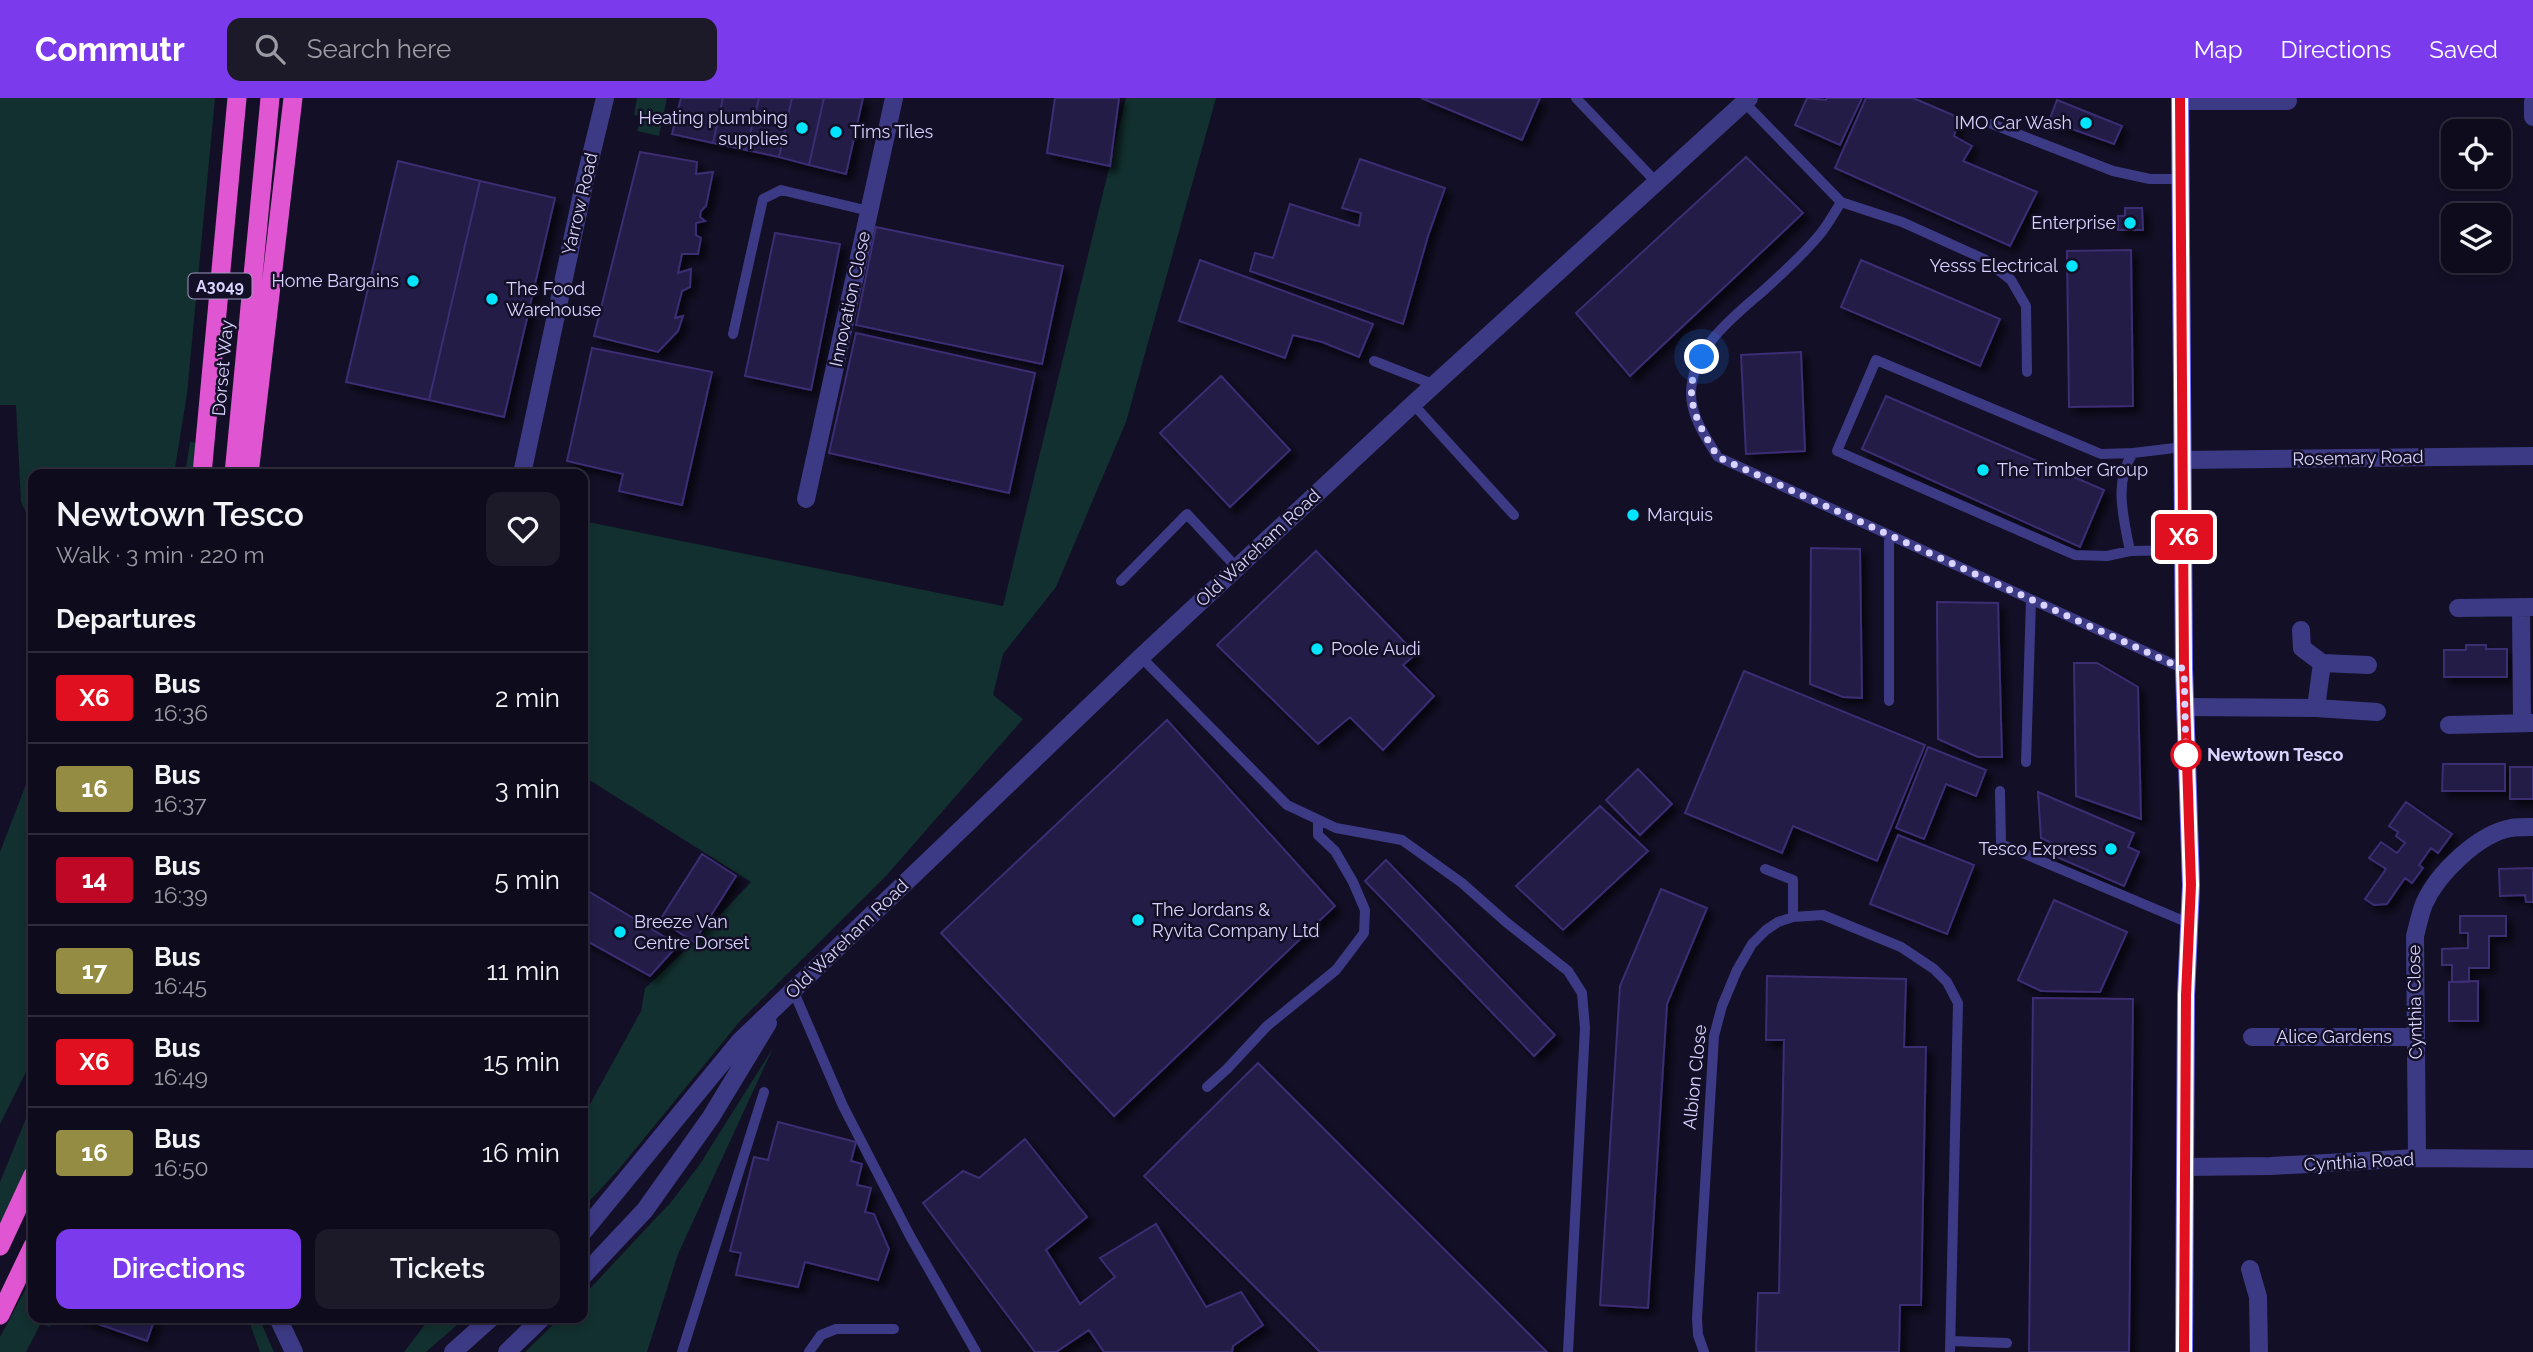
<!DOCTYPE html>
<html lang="en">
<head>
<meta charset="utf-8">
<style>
	body { margin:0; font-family:Raleway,sans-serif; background:#1c1929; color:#f1f3f6; height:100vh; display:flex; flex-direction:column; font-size:26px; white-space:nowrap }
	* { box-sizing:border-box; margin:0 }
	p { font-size:23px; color:#9b9ba3 }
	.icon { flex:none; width:38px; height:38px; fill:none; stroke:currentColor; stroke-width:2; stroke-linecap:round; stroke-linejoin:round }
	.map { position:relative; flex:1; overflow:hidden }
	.panel { position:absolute; left:28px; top:371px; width:560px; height:854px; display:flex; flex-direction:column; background:#0e0b1c; border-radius:14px; box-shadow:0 4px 10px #0003,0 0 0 2px #2e2b3b }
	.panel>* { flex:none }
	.badge { padding:0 14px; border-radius:5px; font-size:24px; line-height:46px }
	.buttons { position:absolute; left:2441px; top:21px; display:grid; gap:14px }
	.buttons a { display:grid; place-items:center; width:70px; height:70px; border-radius:14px; background:#0e0b1c; box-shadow:0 4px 10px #0003,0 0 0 2px #2e2b3b; font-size:35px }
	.you { position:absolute; width:35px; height:35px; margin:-18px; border:5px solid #fff; border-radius:50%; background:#1a73e8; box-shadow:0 0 0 10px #1a73e833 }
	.map>.badge { position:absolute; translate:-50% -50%; box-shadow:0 0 0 4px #fff }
	h2 { padding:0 28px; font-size:26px; line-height:63px }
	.round { display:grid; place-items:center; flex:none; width:74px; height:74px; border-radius:14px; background:#1c1929 }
	.head { display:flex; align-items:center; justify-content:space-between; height:119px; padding:0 28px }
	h1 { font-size:33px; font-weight:600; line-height:52px }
	.action { display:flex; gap:14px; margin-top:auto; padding:14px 28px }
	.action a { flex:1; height:80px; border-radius:14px; background:#7c3aed; color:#fff; font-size:28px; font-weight:600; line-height:80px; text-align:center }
	.action a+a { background:#1c1929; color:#f1f3f6 }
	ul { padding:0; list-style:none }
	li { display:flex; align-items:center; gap:21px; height:91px; padding:0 28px; border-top:2px solid #2e2b3b }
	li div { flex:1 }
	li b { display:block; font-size:26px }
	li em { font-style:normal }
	li .badge { min-width:77px; font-weight:700; text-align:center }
	header { display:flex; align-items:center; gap:42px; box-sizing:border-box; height:98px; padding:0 35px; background:#7c3aed; color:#fff }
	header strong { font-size:33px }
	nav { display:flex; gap:38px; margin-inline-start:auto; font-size:24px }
	.search { width:490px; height:63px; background:#1c1929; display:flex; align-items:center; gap:18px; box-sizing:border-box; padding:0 24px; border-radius:14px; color:#9b9ba3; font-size:26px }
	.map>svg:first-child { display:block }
	.green { fill:#12302f }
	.building { fill:#241b47; stroke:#3b2d73; stroke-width:2; filter:url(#shadow) }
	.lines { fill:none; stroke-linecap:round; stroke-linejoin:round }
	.service { stroke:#3d3a85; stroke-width:10 }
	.minor { stroke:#3d3a85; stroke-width:18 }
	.tertiary { stroke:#3d3a85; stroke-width:18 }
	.secondary { stroke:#6f6bff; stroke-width:18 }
	.trunk { stroke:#e055d1; stroke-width:19 }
	.line-casing { stroke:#fff; stroke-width:16 }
	.line { stroke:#e01021; stroke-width:10 }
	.walk { stroke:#d9d4ff; stroke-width:7; stroke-dasharray:0 12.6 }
	.poi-dot { fill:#00e5ff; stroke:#130f26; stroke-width:2.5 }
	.stop-dot { fill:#fff; stroke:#e01021; stroke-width:3.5 }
	.labels { text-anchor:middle; stroke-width:5; stroke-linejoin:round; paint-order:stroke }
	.shield { fill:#130f26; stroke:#9e99be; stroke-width:2 }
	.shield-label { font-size:16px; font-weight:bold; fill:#d9d4ff }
	.poi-label { font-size:18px; fill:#d9d4ff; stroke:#130f26; text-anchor:start }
	.street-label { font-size:18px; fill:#d9d4ff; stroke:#130f26 }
	.stop-label { font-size:18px; font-weight:bold; fill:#d9d4ff; stroke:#130f26; text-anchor:start }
</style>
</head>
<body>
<header>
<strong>Commutr</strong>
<div class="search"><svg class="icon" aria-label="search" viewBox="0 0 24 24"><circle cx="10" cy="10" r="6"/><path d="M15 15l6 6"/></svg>Search here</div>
<nav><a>Map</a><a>Directions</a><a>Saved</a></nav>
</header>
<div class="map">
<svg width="2533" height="1254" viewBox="0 0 2533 1254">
	<defs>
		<filter id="shadow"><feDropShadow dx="6" dy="6" stdDeviation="3.5" flood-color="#0009"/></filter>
	</defs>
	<rect width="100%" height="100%" fill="#130f26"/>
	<path class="green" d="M0,0h215l-28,296 -13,80h-141v53l-12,-25 -5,-97h-16z
		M637,0h30l-8,38 -22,-5 4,-14 -7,-2z
		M1126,0h90l-90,324 -70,165 -53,67 -10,41 30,24 -137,157 -145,144 -122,149 -36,39v-91l58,-106 4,-23 49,-46 57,-60 -168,-106v-255l420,85z
		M190,344l16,2 -4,30h-17z
		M33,668v292l-33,66v-272z
		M773,950l-95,206 -31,98h-122l35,-34h23v-22l89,-95 28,-37z
		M33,1003v74l-33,71v-64z
		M33,1177v43h21l-4,9 -9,-4 -15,29h-26v-15z
		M248,1220h11l15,34h-14z
		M430,1220h35l-39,34h-22z"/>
	<path class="building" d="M681,0h42l-10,45 -41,-9z
		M723,0h36l-13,52 -33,-7z
		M759,0h33l-13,59 -33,-7z
		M792,0h32l-15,67 -30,-8z
		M824,0h39l-17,76 -37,-9z
		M1055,0h64l-9,68 -63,-13z
		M1421,0h119l-18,42z
		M1807,0l19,2 1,-2h35l-22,47 -45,-20z
		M1866,0h47l47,20 -6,18 18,10 -9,15 74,31 -27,54 -175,-78z
		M2057,2l65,26 -8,18 -65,-23z
		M640,54l57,10 -1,12 17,-2 -7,34 -5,5 -1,6 5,4 -9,2v12l5,3 -3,16h-16l-4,19 13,-4 -1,18 -8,4 -7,27 8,-2 -5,15 -20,21 -64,-16z
		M1746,59l57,56 -173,163 -54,-63z
		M1360,61l85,29 -17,48 -25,88 -153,-53 5,-18 18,5 17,-54 69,22 2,-13 -19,-5z
		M398,63l82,20 -51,219 -83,-18z
		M480,83l75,17 -51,219 -75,-17z
		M2125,110h17l1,22h-25v-14h7z
		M876,129l187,39 -21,98 -186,-39z
		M775,135l65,11 -29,146 -66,-14z
		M2131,152l2,156 -64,1 -2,-156z
		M1200,162l173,64 -14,33 -37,-15 -29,-7 -8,23 -106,-37z
		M1861,162l139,59 -20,47 -139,-59z
		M856,235l179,40 -26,120 -180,-40z
		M592,250l120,24 -30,133 -63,-14 4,-17 -56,-13z
		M1801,254l4,99 -59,3 -5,-99z
		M1221,278l69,74 -60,57 -70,-74z
		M1886,298l218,94 -24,57 -218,-98z
		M1811,450l49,1 2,149 -19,-1 -33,-13z
		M1316,453l100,103 -13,11 31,31 -51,54 -33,-33 -32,27 -101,-99z
		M1937,504l61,1 4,154h-24l-40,-18z
		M2466,547h20v4h21v28h-63v-27h22z
		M2074,565h23l41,24 3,132 -65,-23z
		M1744,573l181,74 -48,116 -84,-35 -11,27 -97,-40z
		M1167,622l168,186 -221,210 -173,-183z
		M1928,649l58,23 -10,26 -30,-12 -22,55 -28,-11z
		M2443,666h62v27h-63z
		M2510,669h23v32h-23z
		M1638,671l34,35 -32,31 -34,-35z
		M2038,694l96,41 -6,14 11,5 -15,34 -72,-31 4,-10 -15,-7z
		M2406,704l46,32 -14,19 -7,-5 -12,17 4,3 -11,15 -7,-5 -18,26 -13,1 -9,-6 21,-30 -17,-11 12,-16 16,11 8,-10 -9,-7 2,-4 -9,-6z
		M1600,708l48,45 -85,79 -47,-44z
		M1898,737l76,30 -27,69 -77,-30z
		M702,756l34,22 -42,66 -34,-22z
		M1386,762l169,175 -21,21 -169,-175z
		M2533,770v34h-7l-1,-7 -25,1 -1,-27z
		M583,790l95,57 -28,31 -67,-37z
		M1661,791l46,19 -40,96 -19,304 -48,-3 20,-319z
		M2054,802l73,32 -27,60 -59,-1 -23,-11z
		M2460,818h46v20h-17v32h-20v14h-17v-17h-10v-16l26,-1v-15h-8z
		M1767,878l139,3 -2,68h22l-5,258h-21l-1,47h-143l2,-59h21l5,-253h-18z
		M2478,883v40h-29v-39z
		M2033,900l100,1 -4,353h-100z
		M1258,965l289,289h-227l-176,-176z
		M778,1024l78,20 -5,19 11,3 -5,21 14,3 -6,24 9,2 15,35 -11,31 -73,-18 -7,25 -62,-12 5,-22 -11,-2 24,-94 14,3z
		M1025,1041l62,78 -41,33 34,54 35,-27 -15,-19 56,-34 50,83 35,-15 22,33 -30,21 -1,6h-128l-15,-22 -33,22h-21l-112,-149 40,-32 16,7z
		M81,1220h74l-8,23z"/>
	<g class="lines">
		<path class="service" d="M1576,0l81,85
			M1744,4l97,100c-6,10 -13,22 -20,31 -17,21 -38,40 -58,58 -31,27 -71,57 -72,102 0,24 15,45 27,64l466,212
			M1992,26l121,47 37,8h32
			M1841,104l61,20 82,37 27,21 15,26 1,66
			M733,236l30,-135 18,-9 88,21
			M1374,263l61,24
			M1413,306l101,111
			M2183,349l-50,6 -32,1 -225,-94 -39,91 238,104 32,1 23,-5 54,-1
			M2130,453c-6,-31 -17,-69 3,-98
			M1121,483l66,-67 50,54
			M1141,559l146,148 49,23 66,12 60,43 44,39 62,49 14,22 3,35 -17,324
			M1889,603v-166
			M2026,664l5,-162
			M2000,693l1,53 190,80
			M1765,771l28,11v37
			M793,892l50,116 67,130 66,116
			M1207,989l20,-18 40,-43 69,-56 28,-37 1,-23 -12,-28 -18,-31 -17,-16v-15
			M1951,1243l56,2
			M682,1254l82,-260
			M809,1254l12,-17 15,-6h58
			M1704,1254l-6,-17 -1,-17 17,-282 8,-30 15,-36 15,-26 14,-14 12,-8 15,-5 30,-2 78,32 33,22 13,13 11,21 -8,349"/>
		<path class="minor" d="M2180,3h108
			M2533,4v15
			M2183,362l350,-4
			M806,401l88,-401
			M2521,509l1,116
			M2458,510l75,-1
			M2301,532l1,18 20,15 -6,45
			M2322,565l46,2
			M2185,609l131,1 61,4
			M2449,627l84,-2
			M2252,939h164
			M2417,1060l-2,-222c3,-11 5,-22 9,-32 13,-30 54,-70 87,-76 7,-1 15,-1 22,-1
			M2185,1069l86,-1 146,-8 116,1
			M2250,1171l8,28 1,55"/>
		<path class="tertiary" d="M522,376l63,-294 20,-82
			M583,1134l157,-191 401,-384 272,-253 336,-306
			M583,1178l62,-66 66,-93 57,-94
			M278,1220l16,34
			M453,1254l38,-34
			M507,1254l35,-34"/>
		<path class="secondary" d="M2180,0l4,571 7,216 -5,110 -2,357"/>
		<path class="trunk" d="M202,376l35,-376
			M234,376l36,-376
			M249,376l44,-376
			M0,1148l33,-71
			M0,1217l33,-69"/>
	</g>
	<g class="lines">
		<g class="line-casing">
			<path id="line" d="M2180,0l4,571 7,216 -5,110 -2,357"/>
		</g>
		<use href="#line" class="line"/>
		<path class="walk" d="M1702,259c-23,36 -4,68 16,100l466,212 2,86"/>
	</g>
	<g class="poi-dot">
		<circle cx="2086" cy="25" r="7"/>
		<circle cx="802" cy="30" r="7"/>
		<circle cx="836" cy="34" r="7"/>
		<circle cx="2130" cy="125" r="7"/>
		<circle cx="2072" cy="168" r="7"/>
		<circle cx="413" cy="183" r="7"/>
		<circle cx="492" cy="201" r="7"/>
		<circle cx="1983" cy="372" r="7"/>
		<circle cx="1633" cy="417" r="7"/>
		<circle cx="1317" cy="551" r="7"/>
		<circle cx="2111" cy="751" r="7"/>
		<circle cx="1138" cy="822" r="7"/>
		<circle cx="620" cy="834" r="7"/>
	</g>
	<circle class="stop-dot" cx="2186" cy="657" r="14"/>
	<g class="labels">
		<rect class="shield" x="188.5" y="175.5" width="63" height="25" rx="5"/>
		<g class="shield-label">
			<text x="220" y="194">A3049</text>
		</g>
		<g class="poi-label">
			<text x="788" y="26" text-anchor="end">Heating plumbing<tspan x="788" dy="21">supplies</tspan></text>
			<text x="2072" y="31" text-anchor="end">IMO Car Wash</text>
			<text x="850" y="40">Tims Tiles</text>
			<text x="2116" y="131" text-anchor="end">Enterprise</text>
			<text x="2058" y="174" text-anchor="end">Yesss Electrical</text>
			<text x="399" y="189" text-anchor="end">Home Bargains</text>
			<text x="506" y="197">The Food<tspan x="506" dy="21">Warehouse</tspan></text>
			<text x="1997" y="378">The Timber Group</text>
			<text x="1647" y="423">Marquis</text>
			<text x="1331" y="557">Poole Audi</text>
			<text x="2097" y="757" text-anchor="end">Tesco Express</text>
			<text x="1152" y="818">The Jordans &amp;<tspan x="1152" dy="21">Ryvita Company Ltd</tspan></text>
			<text x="634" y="830">Breeze Van<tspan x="634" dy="21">Centre Dorset</tspan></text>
		</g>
		<g class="street-label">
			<text transform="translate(580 106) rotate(-77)" y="6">Yarrow Road</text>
			<text transform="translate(850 201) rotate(-78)" y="6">Innovation Close</text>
			<text transform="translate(223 270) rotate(-85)" y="6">Dorset Way</text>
			<text transform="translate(2358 360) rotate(-1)" y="6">Rosemary Road</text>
			<text transform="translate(1258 450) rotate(-43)" y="6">Old Wareham Road</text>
			<text transform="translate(847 841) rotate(-44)" y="6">Old Wareham Road</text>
			<text transform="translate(2415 904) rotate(-91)" y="6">Cynthia Close</text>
			<text x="2334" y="945">Alice Gardens</text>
			<text transform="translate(1695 979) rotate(-84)" y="6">Albion Close</text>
			<text transform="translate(2359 1064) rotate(-3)" y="6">Cynthia Road</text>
		</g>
		<g class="stop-label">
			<text x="2207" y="663">Newtown Tesco</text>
		</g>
	</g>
</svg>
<div class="buttons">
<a><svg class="icon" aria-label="locate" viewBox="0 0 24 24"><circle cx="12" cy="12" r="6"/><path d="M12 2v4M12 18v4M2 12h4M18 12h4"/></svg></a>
<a><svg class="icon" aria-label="layers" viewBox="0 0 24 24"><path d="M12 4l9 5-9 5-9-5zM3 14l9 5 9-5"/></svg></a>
</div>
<div class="you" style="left:1702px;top:259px"></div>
<b class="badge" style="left:2184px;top:439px;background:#e01021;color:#fff">X6</b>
<section class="panel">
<div class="head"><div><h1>Newtown Tesco</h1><p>Walk · 3 min · 220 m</p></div><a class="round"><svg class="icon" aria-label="heart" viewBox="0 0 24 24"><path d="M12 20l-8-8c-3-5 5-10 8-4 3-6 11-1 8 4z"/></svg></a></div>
<h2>Departures</h2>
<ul>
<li><span class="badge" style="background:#e01021;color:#fff">X6</span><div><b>Bus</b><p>16:36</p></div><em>2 min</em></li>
<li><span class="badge" style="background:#938c42;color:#fff">16</span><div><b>Bus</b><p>16:37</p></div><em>3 min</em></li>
<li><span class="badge" style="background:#be0826;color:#fff">14</span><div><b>Bus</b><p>16:39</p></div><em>5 min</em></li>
<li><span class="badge" style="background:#938c42;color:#fff">17</span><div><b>Bus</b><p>16:45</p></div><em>11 min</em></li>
<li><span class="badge" style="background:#e01021;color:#fff">X6</span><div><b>Bus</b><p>16:49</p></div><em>15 min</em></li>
<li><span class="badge" style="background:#938c42;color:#fff">16</span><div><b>Bus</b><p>16:50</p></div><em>16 min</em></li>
</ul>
<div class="action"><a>Directions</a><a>Tickets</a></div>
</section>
</div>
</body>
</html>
